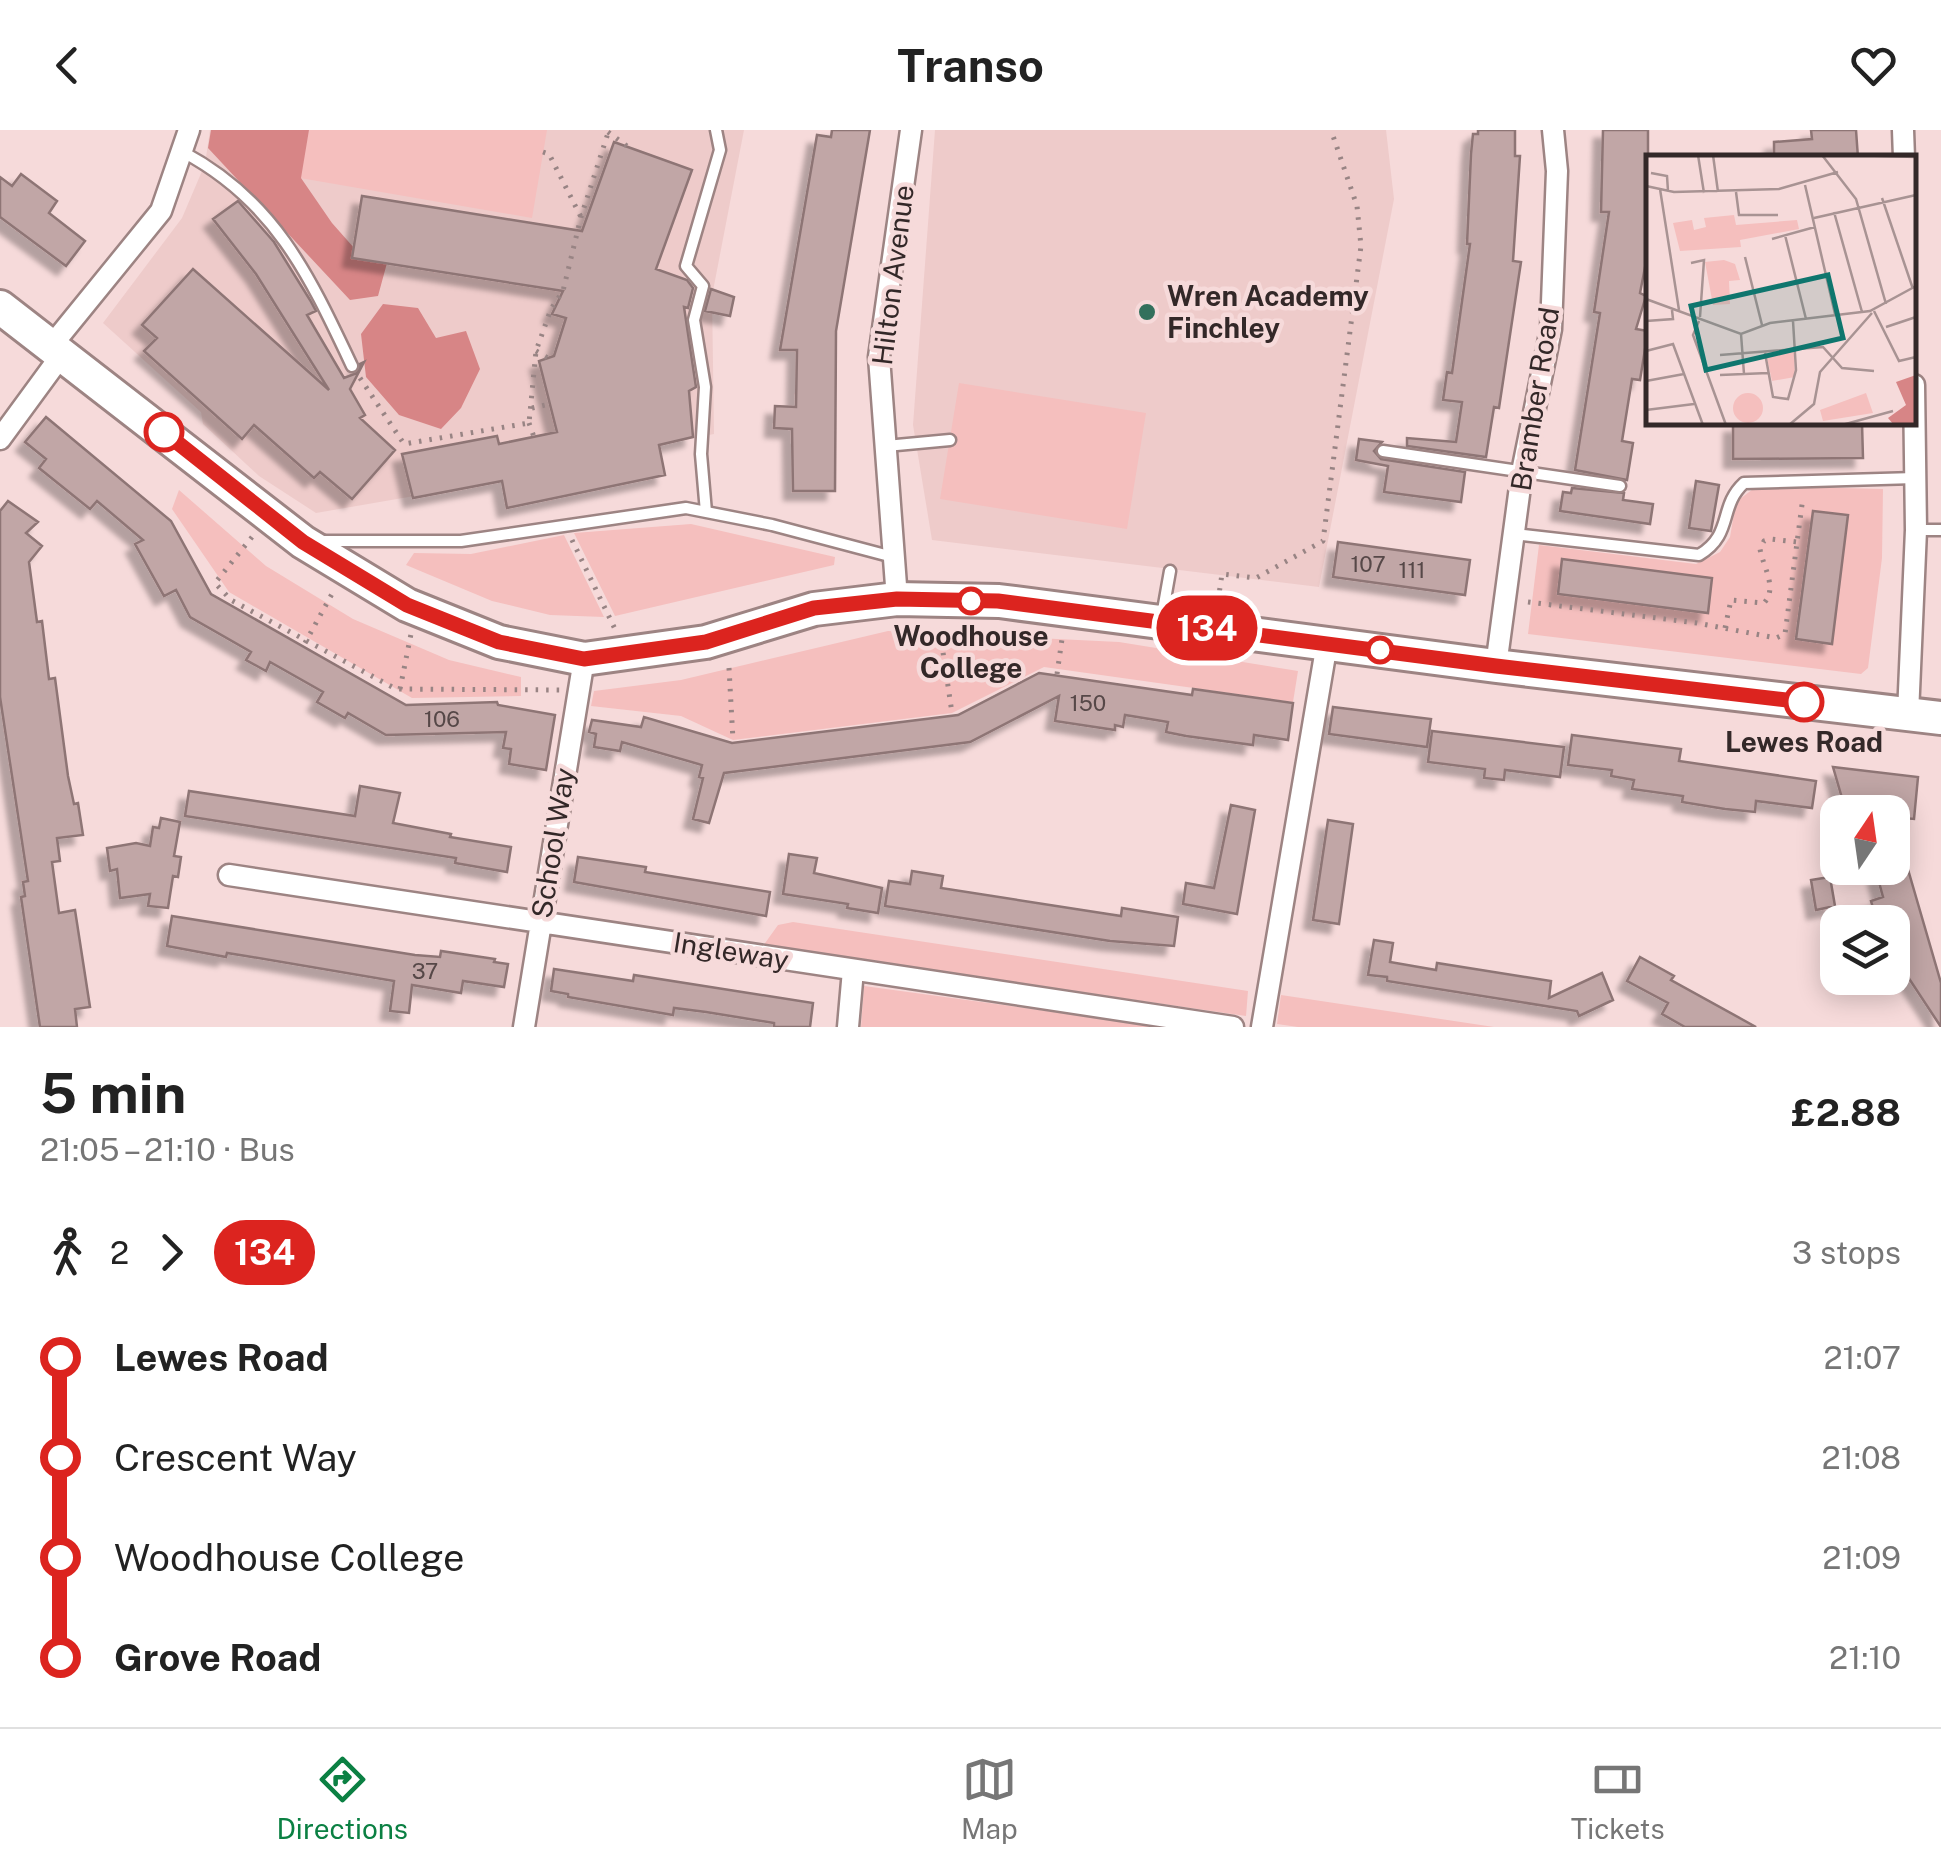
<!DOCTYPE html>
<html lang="en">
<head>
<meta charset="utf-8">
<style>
	body { margin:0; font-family:"Public Sans",sans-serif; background:#f6f6f6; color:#222; height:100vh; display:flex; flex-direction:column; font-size:38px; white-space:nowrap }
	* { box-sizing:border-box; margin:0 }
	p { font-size:32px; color:#767676 }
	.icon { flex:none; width:55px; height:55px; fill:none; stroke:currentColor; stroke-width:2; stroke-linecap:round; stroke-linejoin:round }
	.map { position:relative; height:897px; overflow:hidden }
	.panel { display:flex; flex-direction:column; background:#fff; flex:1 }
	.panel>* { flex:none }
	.badge { padding:0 20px; border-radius:32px; font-size:35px; line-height:65px }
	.needle { width:65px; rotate:13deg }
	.buttons { position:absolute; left:1820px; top:665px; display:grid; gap:20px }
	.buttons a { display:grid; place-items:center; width:90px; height:90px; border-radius:20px; background:#fff; box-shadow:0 5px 25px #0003; font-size:50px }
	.map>.badge { position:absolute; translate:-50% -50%; box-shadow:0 0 0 5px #fff }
	.legs { display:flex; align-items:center; gap:15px; height:110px; padding:0 40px; font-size:32px }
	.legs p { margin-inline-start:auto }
	.summary { display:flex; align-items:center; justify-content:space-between; height:170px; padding:0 40px }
	h1 { font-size:55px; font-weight:700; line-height:75px }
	ul { padding:0 40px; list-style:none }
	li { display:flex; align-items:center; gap:35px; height:100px; font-size:38px }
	li i { display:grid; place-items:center; width:15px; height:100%; margin:0 12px; background:currentColor }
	li i::after { content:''; width:25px; height:25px; margin:-12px; border:8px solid; border-radius:50%; background:#fff }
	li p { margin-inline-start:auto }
	li:first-child i { background:linear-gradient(#0000 50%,currentColor 0) }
	li:last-child i { background:linear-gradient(currentColor 50%,#0000 0) }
	header { display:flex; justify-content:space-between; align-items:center; height:130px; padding:0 40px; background:#fff; font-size:45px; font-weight:700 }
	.menu { display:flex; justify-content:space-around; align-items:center; height:140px; border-top:2px solid #e0e0e0; background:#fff; font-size:28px; color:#767676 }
	.menu a { display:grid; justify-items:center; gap:5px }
	.menu .current { color:#0b8043 }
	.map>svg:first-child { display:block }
	.built { fill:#eecbca }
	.green { fill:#f5bfbe }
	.forest { fill:#d78586 }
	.building { fill:#c1a6a6; stroke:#8e7575; stroke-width:2.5; filter:url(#shadow) }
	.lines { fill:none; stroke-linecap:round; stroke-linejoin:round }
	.service-casing { stroke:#9d8483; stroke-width:15 }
	.minor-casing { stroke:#9d8483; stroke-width:25 }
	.primary-casing { stroke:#9d8483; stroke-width:38 }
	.path { stroke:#988484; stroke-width:5; stroke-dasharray:2.5 8; stroke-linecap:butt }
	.service { stroke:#fff; stroke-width:10 }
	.minor { stroke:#fff; stroke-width:20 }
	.primary { stroke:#fff; stroke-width:32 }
	.line-1-casing { stroke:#fff; stroke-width:22 }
	.line-1 { stroke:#dc241f; stroke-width:15 }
	.poi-dot { fill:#33705c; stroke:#f6dada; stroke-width:4 }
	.stop-1-dot { fill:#fff; stroke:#dc241f; stroke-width:5 }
	.labels { text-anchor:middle; stroke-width:9; stroke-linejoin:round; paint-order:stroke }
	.number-label { font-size:22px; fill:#564848 }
	.street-label { font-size:28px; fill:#332828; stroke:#f6dada }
	.poi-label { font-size:28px; font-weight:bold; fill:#332828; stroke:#f6dada; text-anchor:start }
	.stop-label { font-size:28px; font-weight:bold; fill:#332828; stroke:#f6dada }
	.inset-road { fill:none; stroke:#a89393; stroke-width:2.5 }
	.view { fill:#0f766e; fill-opacity:0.15; stroke:#0f766e; stroke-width:5 }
	.inset-edge { fill:none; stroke:#332828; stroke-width:5 }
</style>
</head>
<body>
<header><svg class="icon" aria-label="back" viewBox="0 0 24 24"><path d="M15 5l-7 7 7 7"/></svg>Transo<svg class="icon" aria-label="heart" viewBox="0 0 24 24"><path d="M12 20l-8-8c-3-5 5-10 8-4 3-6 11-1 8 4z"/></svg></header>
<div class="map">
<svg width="1941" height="897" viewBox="0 0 1941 897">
	<defs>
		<filter id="shadow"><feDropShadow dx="-9" dy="9" stdDeviation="2.5" flood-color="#0004"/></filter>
	</defs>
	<rect width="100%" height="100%" fill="#f6dada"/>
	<path class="built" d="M210,0h534l-32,166 2,138 -55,11 6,30 -164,6 -185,32 -57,-37 -56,-52 -2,-12 -98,-89 79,-105 23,-54z
		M935,0h451l8,69 -75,388 -387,-47 -19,-115z"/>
	<path class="green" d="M309,0h238l-15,88 -232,-40z
		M959,253l187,30 -19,116 -187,-30z
		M1757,356l126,3 -1,69 -14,110 -7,6 -333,-40 11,-89 157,19 24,-12 10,-15 6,-35z
		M179,360l87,76 87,53 96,41 72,17v19l-109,2 -183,-106 -57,-83z
		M691,394l144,33 -1,8 -219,51 -41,-83z
		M564,405l40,82 -54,-2 -58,-14 -86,-36 8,-12 57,1z
		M888,501l231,11 179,29 -5,31 -249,-35 -92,46 -219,27 -52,-24 -90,-10 3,-15 87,-11z
		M793,792l455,69 -2,25 -483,-70 15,-21z
		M864,856l299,41h-302z
		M1281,865l213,32h-196l-21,-3z"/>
	<path class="forest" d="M211,0h98l-8,48 31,45 23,26 32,14 -9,33 -28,4 -142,-152z
		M383,174l35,4 18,30 30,-7 14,38 -19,39 -20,21 -42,-14 -33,-38 -5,-43z"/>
	<path class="building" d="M832,0h38l-34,201 -1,160h-42l-1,-62 -18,-1 1,-22 21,1 1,-57h-17l37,-215 14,2z
		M1478,0h37v26h5l-7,105 8,1 -22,146 -5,-1 -8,50 -79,-11v-8l49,4 6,-40 -19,-2 4,-28 5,1 18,-129h-3l4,-90 2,-20h5z
		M1603,0h45v122l-8,41 6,3 -10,33 12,2 -8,49 -8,-1 -10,62 11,2 -6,37 -52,-10 25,-157 -6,-1 15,-100h-8z
		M1811,0h45l2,28h-84v-16l38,-3z
		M614,12l78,28 -36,99 31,11 6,8 -5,20 -4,-1 12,80 -7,4 4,46 -34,8 6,30 -158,33 -5,-27 -89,17 -11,-44 95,-18 2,8 58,-12 -18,-71 15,-5 12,-38 -14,-4 11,-23 -211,-33 10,-62 220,35z
		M21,44l36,27 -8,12 36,28 -19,25 -66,-49v-40l12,9z
		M238,71l36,41 36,58 6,11 -9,4 37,63 13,-5 3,-9 4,-2 -14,27 15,26 -5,3 35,32 -43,49 -32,-27 -6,6 -60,-53 -12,14 -98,-88 13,-13 -15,-13 51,-56 136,121 -73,-116 -43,-55z
		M711,159l23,8 -4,19 -25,-5z
		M46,287l125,104 40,73 195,111 91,-3 1,3 57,10 -9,55 -37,-6 2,-15 -8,-1 3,-16 -120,3 -38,-22 -3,5 -28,-16 6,-10 -53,-30 -4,9 -20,-11 5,-8 -61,-35 -14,-27 -12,6 -29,-52 8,-4 -46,-39 -7,8 -51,-41 7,-9 -21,-17z
		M1862,293l1,35 -130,1v-35z
		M1359,309l23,3 -8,9 7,8 84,13 -4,30 -77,-10 4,-26 -32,-6z
		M1696,351l23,4 -8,46 -22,-3z
		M1572,358l52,5 -1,7 30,4 -3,20 -90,-13 3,-19 8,1z
		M8,371l30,21 -12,11 16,13 -13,16 8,60 5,-1 7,58 6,-1 13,98 6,28 4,-1 5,32 -26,3 3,23 -8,1 7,51 16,-3 15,97 -15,2 2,18h-37l-19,-130 4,-1 -2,-14 5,-1 -28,-184v-186z
		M1813,381l35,4 -16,129 -36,-5z
		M1338,412l132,18 -5,35 -132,-18z
		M1562,429l150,19 -4,35 -150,-19z
		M1039,543l153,22 1,-6 100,14 -5,37 -34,-5 -1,10 -67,-9 -20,-4 2,-10 -43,-7 -2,12 -8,-2v5l-60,-9 4,-25 -89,46 -246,31 -15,50 -16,-4 10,-41 -4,-1 3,-12 -80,-23 -2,9 -26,-4 2,-13 -7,-2 3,-12 49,7 3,-10 88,26 226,-28z
		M1333,577l98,12 -4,28 -98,-13z
		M1432,601l132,16 -4,30 -55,-7 -1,10 -20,-2 1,-9 -57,-7z
		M1572,605l109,14 -2,12 137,20 -4,27 -56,-7 -1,11 -30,-3 -43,-7 1,-6 -51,-7 2,-9 -23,-4 1,-6 -44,-5z
		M1833,637l85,10 -4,42 -22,-2v-5h-6l1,-8 -45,-6z
		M360,656l40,7 -7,30 58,11 -1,3 61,10 -4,25 -52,-9 1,-5 -271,-42 4,-25 166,25z
		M1231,675l24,5 -18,104 -54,-10 3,-21 28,5z
		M161,688l19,4 -6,34 7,1 -3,20 -5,-1 -5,32 -20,-2 2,-12 -30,4 -3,-29 -7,2 -3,-23 29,-5 14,3 3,-19 6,1z
		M1328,690l25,4 -14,100 -26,-4z
		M789,724l28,4 -3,15 68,15 -4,25 -31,-5 1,-4 -65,-10z
		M578,727l68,10 -1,5 125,20 -4,24 -192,-34z
		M1907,736l34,117v44l-35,-53 -14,-52 -3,-4 -12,3 -6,-20 12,-4 -6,-22z
		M912,741l31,5 -2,12 180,28 1,-8 56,9 -4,29 -64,-5 -225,-35 4,-25 21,3z
		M1830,747l5,29 -19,4 -5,-30z
		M172,786l243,39 25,2 1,-6 54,8 -1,3 14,2 -4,23 -41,-6 -2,12 -49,-8 -3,28 -19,-2 4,-30 -148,-25 -19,-3 -1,4 -59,-11z
		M1374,810l19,3 -3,19 46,8 1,-7 114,18 -2,17 53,-25 11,27 -34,16 -2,-5 -190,-30v-4l-19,-2z
		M1640,827l34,19 -3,4 85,47h-71l-23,-13 6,-11 -41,-22z
		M554,839l79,12 1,-6 179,28 -3,24h-36v-4l-68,-11 -32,-4 -1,7 -105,-18v-3l-17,-3z"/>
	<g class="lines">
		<g class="service-casing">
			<path id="service" d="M183,22c92,49 126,123 169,214
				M886,316l64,-6
				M1383,321l237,35
				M706,382l-5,-58 4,-67 -11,-67 9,-34 -17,-20 34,-116 -4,-20
				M1916,400h25
				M1514,404l185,21c35,-21 19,-48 45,-72l171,-5
				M324,411h137l225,-33 86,17 121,32
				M1162,486l8,-45"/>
		</g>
		<g class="minor-casing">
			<path id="minor" d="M1903,0l1,28
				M52,215l109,-134 28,-81
				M0,309l63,-86
				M897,469l-18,-242 32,-227
				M1496,536l26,-194 29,-143 6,-158 -4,-41
				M1908,584l8,-184 -2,-145
				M229,745l1004,152
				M524,897l60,-368
				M848,897l5,-57
				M1262,897l65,-384"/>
		</g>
		<g class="primary-casing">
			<path id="primary" d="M0,177l303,235 104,63 92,37 85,17 122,-17 108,-33 83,-10 102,2 497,65 445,52"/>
		</g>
		<path class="path" d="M608,2l20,15
			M543,22l6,2 32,63
			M536,221l12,7
			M360,248l44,66 125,-21 7,-72 15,-42 12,-18 18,-74 28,-87
			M532,278l18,-4
			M529,293l5,14
			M252,407l-37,46 16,17 165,89 164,1
			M572,410l43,89
			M1218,471l4,-27 34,4 67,-37 38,-295 -4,-40 -26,-76
			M1528,472l169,21 79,15 9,-4 18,-137
			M1725,498l6,-28 33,3c14,-15 -1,-36 -4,-54l4,-8 7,-2 26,3
			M940,502l12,81
			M305,513l28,-51
			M729,538l4,72
			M1057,544l5,-35
			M400,559l11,-55"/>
		<use href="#service" class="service"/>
		<use href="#minor" class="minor"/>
		<use href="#primary" class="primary"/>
	</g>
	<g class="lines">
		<g class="line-1-casing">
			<path id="line-1" d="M164,302l139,110 104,63 92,37 85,17 122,-17 108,-34 83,-9 101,2 498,65 308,36"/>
		</g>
		<use href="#line-1" class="line-1"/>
	</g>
	<circle class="poi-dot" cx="1147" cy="182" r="10"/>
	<g class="stop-1-dot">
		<circle cx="164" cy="302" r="18"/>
		<circle cx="971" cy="471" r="12"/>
		<circle cx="1380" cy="520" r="12"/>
		<circle cx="1804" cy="572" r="18"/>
	</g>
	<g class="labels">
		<g class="number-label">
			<text x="1368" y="442">107</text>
			<text x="1412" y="448">111</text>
			<text x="1088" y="581">150</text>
			<text x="442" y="597">106</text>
			<text x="425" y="849">37</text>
		</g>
		<g class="street-label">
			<text transform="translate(893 145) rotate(-83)" y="10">Hilton Avenue</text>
			<text transform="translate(1535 269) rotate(-81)" y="10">Bramber Road</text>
			<text transform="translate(553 713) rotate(-81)" y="10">School Way</text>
			<text transform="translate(731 821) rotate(9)" y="10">Ingleway</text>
		</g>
		<g class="poi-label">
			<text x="1167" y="176">Wren Academy<tspan x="1167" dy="32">Finchley</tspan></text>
		</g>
		<g class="stop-label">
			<text x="971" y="516">Woodhouse<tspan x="971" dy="32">College</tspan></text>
			<text x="1804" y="622">Lewes Road</text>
		</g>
	</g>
	<g transform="translate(1646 25)">
		<rect width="270" height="270" fill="#f6dada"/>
		<path d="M88,60l2,10 61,-5 2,9 -59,11 1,7 -61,4 -7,-28 19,-3 2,10 12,-3 -2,-9zM78,105l11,4 5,16 -11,1 1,23 -17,1 -8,-43zM148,195l1,27 -23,4 -6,-28zM220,238l7,20 -50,8 -3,-11zM87 253a15 15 0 1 1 30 0a15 15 0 1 1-30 0Z" fill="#f5bfbe"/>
		<path d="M270,220v50h-22l-6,-7 18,-13 -10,-23z" fill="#d78586"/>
		<path class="inset-road" d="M52,0l6,38M67,0l5,37M176,0l34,44 30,105M204,0l65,2M5,18l16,3 1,15M159,30l30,129M0,31l28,6 105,-3 59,-17M14,34l19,121M90,37l3,23h39M236,43l31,91M188,57l28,100M168,63l102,-23M139,80l21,84M126,84l43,-12M99,102l17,68M45,108l13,-3 -4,57M0,144l95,35 29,-11 100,-12 46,-25M228,156l25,50 17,-4M0,166l27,-2 -1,-9M53,166l-6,14 33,90M240,172l30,-10M95,179l3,40M0,196l27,-7 30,81M119,198l8,44 15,2 8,-29 -3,-49M74,200l103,-8 19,21 32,3M74,220l48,-2M0,226l38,-7M0,255l48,-6M143,270l25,-21 6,-32 52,-59M196,270l51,-14"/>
		<path class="view" d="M182,120l15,63 -137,32 -15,-64z"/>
		<rect width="270" height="270" class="inset-edge"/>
	</g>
</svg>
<div class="buttons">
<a><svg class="needle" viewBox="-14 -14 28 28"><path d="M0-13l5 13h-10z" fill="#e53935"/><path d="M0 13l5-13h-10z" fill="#767676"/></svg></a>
<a><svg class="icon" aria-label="layers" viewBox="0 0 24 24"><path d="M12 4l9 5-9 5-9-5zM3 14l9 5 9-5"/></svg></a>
</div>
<b class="badge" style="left:1207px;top:498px;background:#dc241f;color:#fff">134</b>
</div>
<section class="panel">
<div class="summary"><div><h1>5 min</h1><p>21:05 – 21:10 · Bus</p></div><b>£2.88</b></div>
<div class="legs"><svg class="icon" aria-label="walk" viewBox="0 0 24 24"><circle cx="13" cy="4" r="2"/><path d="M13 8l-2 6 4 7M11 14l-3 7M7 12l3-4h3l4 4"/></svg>2<svg class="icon" aria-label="forward" viewBox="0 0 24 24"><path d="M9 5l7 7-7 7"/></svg><b class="badge" style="background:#dc241f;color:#fff">134</b><p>3 stops</p></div>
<ul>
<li><i style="color:#dc241f"></i><b>Lewes Road</b><p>21:07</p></li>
<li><i style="color:#dc241f"></i><span>Crescent Way</span><p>21:08</p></li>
<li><i style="color:#dc241f"></i><span>Woodhouse College</span><p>21:09</p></li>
<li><i style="color:#dc241f"></i><b>Grove Road</b><p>21:10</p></li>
</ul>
</section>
<nav class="menu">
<a class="current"><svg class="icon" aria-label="directions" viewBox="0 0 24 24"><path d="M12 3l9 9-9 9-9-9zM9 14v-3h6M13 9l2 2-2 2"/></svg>Directions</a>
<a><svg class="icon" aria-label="map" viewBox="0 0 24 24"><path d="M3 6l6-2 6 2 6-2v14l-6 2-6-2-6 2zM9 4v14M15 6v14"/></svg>Map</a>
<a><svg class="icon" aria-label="tickets" viewBox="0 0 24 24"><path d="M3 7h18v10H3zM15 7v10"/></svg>Tickets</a>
</nav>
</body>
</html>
